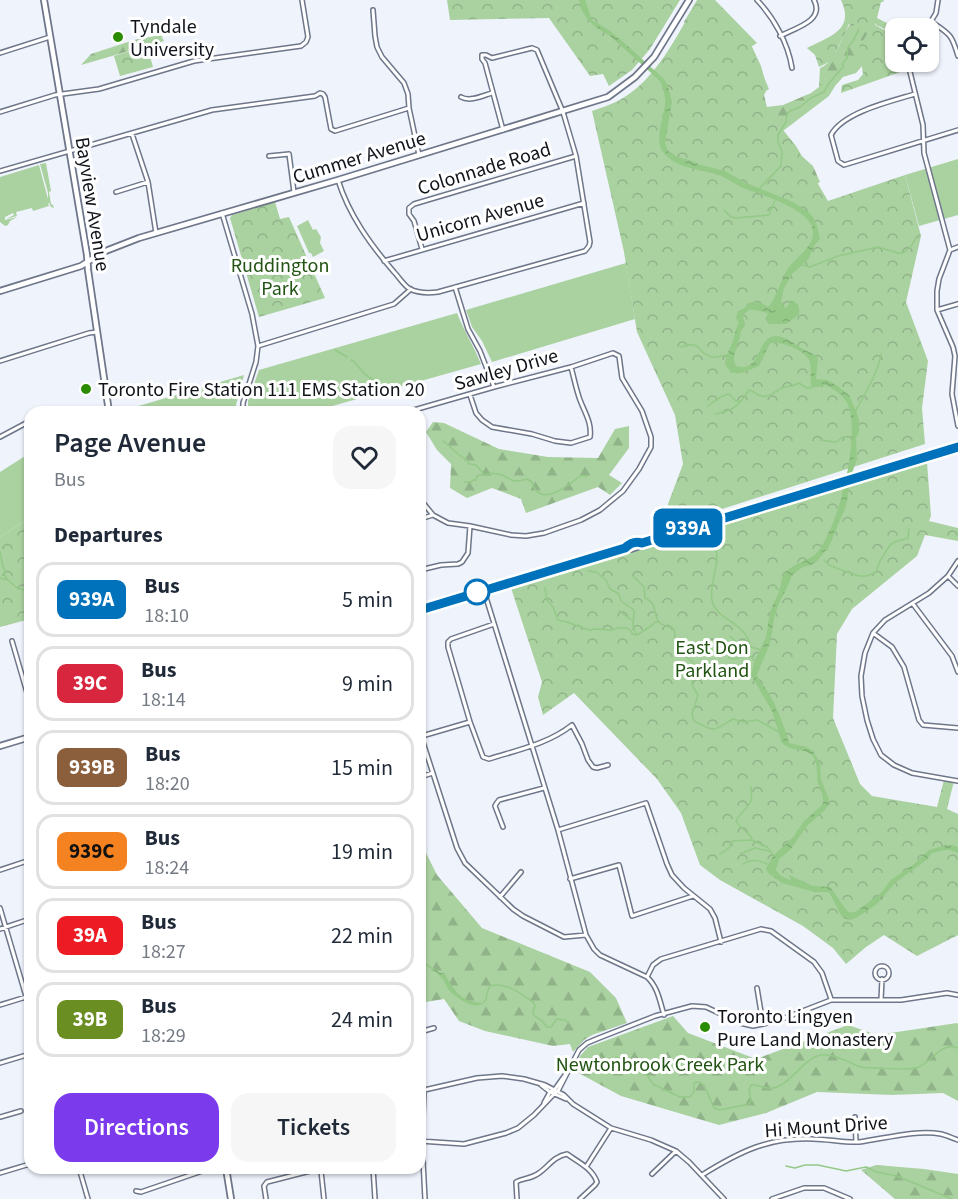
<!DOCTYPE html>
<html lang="en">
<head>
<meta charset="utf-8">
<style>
	body { margin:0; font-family:"Source Sans 3",sans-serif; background:#f6f6f7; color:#1f2937; height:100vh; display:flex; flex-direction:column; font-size:22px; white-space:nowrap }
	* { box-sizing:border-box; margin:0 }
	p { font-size:20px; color:#747a83 }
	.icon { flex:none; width:33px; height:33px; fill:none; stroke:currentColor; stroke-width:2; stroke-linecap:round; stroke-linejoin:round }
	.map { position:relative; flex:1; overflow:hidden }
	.drawer { position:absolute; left:24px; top:406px; width:402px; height:768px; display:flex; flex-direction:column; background:#fff; border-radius:18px; box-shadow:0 2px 4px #0004 }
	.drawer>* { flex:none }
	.badge { padding:0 12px; border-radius:9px; font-size:21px; line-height:39px }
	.fabs { position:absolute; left:885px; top:18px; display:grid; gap:12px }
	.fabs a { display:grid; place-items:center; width:54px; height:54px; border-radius:12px; background:#fff; box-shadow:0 2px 4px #0004; font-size:30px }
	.map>.badge { position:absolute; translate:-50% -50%; box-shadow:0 0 0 3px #fff }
	h2 { padding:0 30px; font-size:22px; line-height:54px }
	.round { display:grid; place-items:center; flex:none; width:63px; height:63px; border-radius:18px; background:#f6f6f7 }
	.head { display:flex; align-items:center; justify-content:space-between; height:102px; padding:0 30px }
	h1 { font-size:28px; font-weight:600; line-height:45px }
	.action { display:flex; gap:12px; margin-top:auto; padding:12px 30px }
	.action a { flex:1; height:69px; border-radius:18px; background:#7c3aed; color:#fff; font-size:24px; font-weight:600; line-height:69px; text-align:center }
	.action a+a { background:#f6f6f7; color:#1f2937 }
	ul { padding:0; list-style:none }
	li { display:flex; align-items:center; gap:18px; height:75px; margin:0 12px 9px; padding:0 18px; border:3px solid #e0e1e3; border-radius:18px }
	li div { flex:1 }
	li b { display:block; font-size:22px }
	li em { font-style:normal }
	li .badge { min-width:66px; font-weight:700; text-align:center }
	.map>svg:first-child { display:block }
	.grass { fill:#aad1a0 }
	.forest { fill:url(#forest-firs) }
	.park { fill:url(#park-crowns) }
	.water { fill:url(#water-ripples) }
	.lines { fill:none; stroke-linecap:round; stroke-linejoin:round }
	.stream { stroke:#94c988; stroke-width:1.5 }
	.street-casing { stroke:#6e7689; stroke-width:6 }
	.secondary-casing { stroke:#6e7689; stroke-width:8 }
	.street { stroke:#fff; stroke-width:3 }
	.secondary { stroke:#fff; stroke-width:4.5 }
	.line-casing { stroke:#fff; stroke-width:14 }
	.line { stroke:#0072bc; stroke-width:9 }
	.poi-dot { fill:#2b8c00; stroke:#fff; stroke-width:2 }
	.stop-dot { fill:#fff; stroke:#0072bc; stroke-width:3 }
	.labels { text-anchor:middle; stroke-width:6; stroke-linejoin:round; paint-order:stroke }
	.poi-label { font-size:20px; fill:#10131a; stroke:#fff; text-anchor:start }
	.street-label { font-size:20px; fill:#10131a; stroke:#fff }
	.park-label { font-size:20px; fill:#215312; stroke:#fff }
</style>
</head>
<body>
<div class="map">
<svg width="958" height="1199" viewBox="0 0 958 1199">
	<defs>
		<pattern id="forest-firs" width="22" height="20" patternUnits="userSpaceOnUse" patternTransform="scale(1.5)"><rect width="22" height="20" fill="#aad1a0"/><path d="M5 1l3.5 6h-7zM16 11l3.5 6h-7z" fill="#91b389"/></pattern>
		<pattern id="park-crowns" width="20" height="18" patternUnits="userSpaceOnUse" patternTransform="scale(1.5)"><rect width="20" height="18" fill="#aad1a0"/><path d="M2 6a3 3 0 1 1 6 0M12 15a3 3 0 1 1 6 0" fill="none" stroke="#91b389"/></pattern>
		<pattern id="water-ripples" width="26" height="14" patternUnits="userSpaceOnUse" patternTransform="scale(1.5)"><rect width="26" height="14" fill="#94c988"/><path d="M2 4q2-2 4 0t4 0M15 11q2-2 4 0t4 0" fill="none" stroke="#7fac75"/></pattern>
	</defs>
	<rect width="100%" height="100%" fill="#eff3fc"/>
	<path class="grass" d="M958,159v56l-39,11 -14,-51z
		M46,163l5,28 -2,1 2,12 2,1 1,3 -3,-1 -2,-4h-1l1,3 -16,5 -1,-3 -16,4 1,4 -11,3 8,-4 -1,-2 -8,4v3l12,-3 -7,4 -2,4 -3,1 -5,-4v-45l39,-12 9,34v-6l-8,-29z
		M308,220l5,10 3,-1 5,8 -1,6 4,8 -11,6 -2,-4h-2l-12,-27z
		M626,263l9,56 -143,43 -10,-21 -10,-14 -6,-17z
		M457,313c7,18 17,33 24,51l-170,48h-63v-11l11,-31z
		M244,375l-8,30v7h-118z
		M30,453v64l-30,20v-65z"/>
	<path class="forest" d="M697,0h14l36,36 14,30 5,18 2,3 -4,8 3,12 16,-2 28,-12 8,-6 1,-19c21,-8 22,-45 37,-48 3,-1 7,0 10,0l7,9 -12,37 -6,7 -13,4 -8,9 -6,10 -50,38 10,11 24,21 7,16 -15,10 -101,-139 -20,-31z
		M161,35l3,6 -83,24 10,-11 43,-14z
		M433,422l11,1 55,26 49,8 50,1 17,-29 14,-3v22l-20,27 13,8 -12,12 -12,-8 -72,26 -5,-14 -29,-11 -25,10 -17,-10 1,-24 -14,-14 -11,-18z
		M420,841l17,34 45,53 108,44 26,26 11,25 -35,12 -8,5 -11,12 -3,-8 -17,2 -68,-15 -26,-10 -15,-22 -24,4z
		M673,1016l15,17 68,26 92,-34 29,10 80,-12 1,1v77l-15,-8 -51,2 -75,-3 -51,21 -47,12 -98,-29 -48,-26 7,-14 8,-9z
		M876,1165l48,4 34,5v25h-63l-34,-29z"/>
	<path class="park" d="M447,0h233l-30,49 -18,21 -23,16 -6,-12 -13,2 -41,-58 -99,2z
		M698,0h17l42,43 -6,4 18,42 -8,5 5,15 30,37 32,55 77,-26 16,61 -15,66 22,59 -6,47 3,36 -253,81 -4,-21 15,-40 -8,-49 -38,-83 -13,-80 -32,-141c8,-3 18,-6 26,-10 39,-21 58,-65 80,-101z
		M841,0h43l-1,2h-2l-4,16 12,6 -2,6 -11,-5v-2l-1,2 13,7 2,7h5l1,23h10v8l-65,23 1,-8 16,-5 5,-6 -4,-27 10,-16 -1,-6 -10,-2 -9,1c-5,13 -12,23 -16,36l-14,7 -4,-12 -8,-7c23,-12 48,-18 34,-48z
		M147,46l6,21 -33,9 -6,-20z
		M275,202l5,17 9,-2 36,81 -66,19 -29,-99 2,-3z
		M927,462l4,54 -2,5 29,7v13l-33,-6 -8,21 -65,53 -15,25 -4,84 27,66 12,12 65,11 7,-27 10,1 -7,28 11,5v121l-41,21 -33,-21 -18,12 -20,17 -13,-16 -30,-22 -83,-46 -20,-15 -19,-52 -24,-34 -83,-86 -31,22 -5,-18 4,-15 -31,-94 217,-64z
		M30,517v102l-30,8v-90z"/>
	<path class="water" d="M579,0h6l7,20 18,11 20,17 34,31 4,7 4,16 -7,41 3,8 9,6 12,3 12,5 24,6 19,11 51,21 12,8 6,6 4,9 3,13 -6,7 -6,14 -16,14 -8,14 -3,13 4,7 2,-1 4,-6c8,1 9,8 8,14l-13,9h-17l-4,-5 3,-6 -18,-4 -7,6 2,11c-6,6 -4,7 -6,14 -2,11 -8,15 -3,26 32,10 16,-54 62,-20 7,5 14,6 20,12l-2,21 11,1 6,3 16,12 8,18 2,7v12l-3,6 1,21 -5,14 -6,33 -18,43 -3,2 -8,10 -6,4 -8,2 -11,8 -5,13 -8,15 -5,16 -4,24 -13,32c2,6 7,11 11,17 9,15 16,33 21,51l17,4 7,4 7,12 1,17 8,19 -1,6 -3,5 -18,16 -17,24 -11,9 -3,11 5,6 9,4 1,-1 -2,-3v-1l24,11 17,1c4,4 16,24 19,25 2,1 4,0 6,0l26,-19 10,-13 23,-16 15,-14 17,-5h6l6,2v6l-8,-3h-6l-12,3 -7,8 -30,22 -18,21 -21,14 -6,2 -6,-2 -3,-3 -12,-23h-14l-33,-9 -14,-10 -2,-5 7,-12 21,-20 10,-15 17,-15c1,-1 2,-3 2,-4 1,-6 -3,-13 -5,-19 -2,-9 1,-25 -9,-30 -9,-5 -19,-2 -27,-10l-10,-32 -21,-36c2,-6 2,-11 5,-17 3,-7 7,-14 10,-21 2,-9 2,-18 5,-27 2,-7 7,-14 9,-21 1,-4 1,-9 3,-13 8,-14 27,-13 36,-26 20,-25 44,-121 27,-149 -4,-7 -14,-13 -21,-16l-6,2h-7c-3,-9 0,-17 -2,-25 -4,-12 -29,-21 -40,-19l-11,23 -17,7h-11l-6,-9c1,-10 6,-17 9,-26 1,-6 2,-10 5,-15l-3,-5 2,-7 7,-3 2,-4c8,-4 14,-2 21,3 7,-6 14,-30 21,-40 6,-8 23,-20 24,-32 3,-26 -54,-40 -72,-48 -7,-4 -13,-8 -20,-11 -20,-8 -44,-6 -58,-24 -9,-11 1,-36 2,-48 1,-8 -2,-16 -5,-23l-51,-46c-16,-8 -27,-18 -30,-35z
		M420,944l4,6 2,13 14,10h4c11,18 15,28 38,30l3,-3 2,-8c1,5 1,9 -5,12 -9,6 -28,-8 -34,-15 -3,-5 -3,-8 -7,-12 -6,-6 -13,-11 -20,-14z"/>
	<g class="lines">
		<path class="stream" d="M759,189l22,-23 1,-15 -4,-9v-7l8,-13 1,-8 3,-3 10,-4 11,-9 13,-6 5,-9 14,-16v-4l4,-5 1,-11 5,-6 6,-12
			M724,210l7,7 5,1 33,-3 6,-15
			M802,265l8,2 28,-11 40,-9 20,6h5l9,-8 5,-9
			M681,347c21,-8 16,7 31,10 4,1 10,-1 15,-2l1,1
			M335,350l12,7
			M351,360c6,3 6,6 10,10 9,11 24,15 36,19
			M708,406c6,-5 14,-11 21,-12l7,7h4
			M856,410c9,-16 22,-37 25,-56
			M716,414c19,-4 23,-9 33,-24 7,1 5,5 13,6 8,2 15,-7 23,-9 6,-1 9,-1 14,-4l8,5h4l2,-2
			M820,440l16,2 7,-5h10
			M443,441c9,6 14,15 23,18l3,5 7,1 7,8
			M464,482h7l2,-2h3l1,-4c7,-2 14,-3 21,-2 13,2 11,11 29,5l5,3c7,27 36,4 48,-6h7
			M709,533c2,8 7,15 8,23 0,14 -9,35 -4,48 7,17 33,19 37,42
			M0,552l3,15 2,3 -1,4 3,5
			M824,560l5,5 10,4 20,7h8l9,-4 4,-11 10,-16 5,-3 13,-4 1,-9
			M588,571l8,1 10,8 4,9 9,5 2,7 13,9 -1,16 3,8
			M633,576l11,11 1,11c14,6 7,18 15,25 3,3 10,4 14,6l2,14 4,3 3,9 9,6 2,3 -2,21 6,10 -6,19 2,7c22,11 17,11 39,-2l11,3 13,-2 22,12
			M0,578l8,2 8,7 14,6
			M775,585l1,3 4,2
			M545,588l2,12 6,7 5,13 9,2 22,8 7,-1 16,1 6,-2h9l4,3 1,3 5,1
			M619,611l14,10
			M637,635l14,-9 4,-4h3
			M730,636l6,6 25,8
			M735,653h-4l-2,1v4l5,1 15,-4 7,7
			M751,787c3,21 -6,18 -15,34 4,8 13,11 16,18
			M720,854l9,-6 3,-7 20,-1 15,7 7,9
			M740,854l15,-6 14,3
			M743,864c10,-5 15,-4 24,0
			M487,993l3,-7c15,-5 32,8 44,17l1,3c-5,12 0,8 7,15 2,2 3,4 5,6h4l6,-8 8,1 4,4
			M616,1057l9,5 12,9 10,4 6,9 27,13h10l4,-5v-8l1,-2h4l5,3 10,23 6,2 29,-6 2,-3 -2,-11 2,-5c8,-1 15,5 22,3 19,-4 30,-30 48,-33 13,-2 28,8 40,12 5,1 50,3 55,1 15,-4 26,-28 42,-20
			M786,1166l9,2 10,-3h13l28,6 20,-4 11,5 20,4 55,23"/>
		<g class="street-casing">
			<path id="street" d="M757,0c17,18 31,43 35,68
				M373,10l2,26 2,11 5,10 22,26 4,11 1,14 10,47
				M932,22c18,12 20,13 26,34
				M927,28l9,-15 2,-13
				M780,36c15,-8 45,-15 34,-36
				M0,53l50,-16
				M911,62l-1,10 13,53 1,28 26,97 -11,29 -2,12v19l16,37 2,9 -3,38 6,32
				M915,94c-23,7 -72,18 -84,41l7,26 6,4 114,-35
				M461,97c9,5 21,-1 31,-4
				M0,112l55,-17 44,-6 95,-28 107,-15 5,-4 2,-5 -6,-37
				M132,134l16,48 8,51
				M269,156l20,-2 5,38
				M0,171l212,-61 103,-14 5,-3 3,1 2,3 6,32 4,2 74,-23
				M338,180c11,35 32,64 56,92 5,5 10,14 16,17 8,4 20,4 28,3l147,-41 4,-5 1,-4 -14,-86 -13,-44 -26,-62 -5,-2 -40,10 -6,-3h-4v4l3,4 18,67
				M116,192l32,-10
				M222,213l30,101 6,32 -2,16 -13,41v9
				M422,249l-8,-28 -5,-7v-6l5,-4 162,-48
				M950,250l8,-3
				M384,261l200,-58
				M455,287l13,42 12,22 14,36
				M937,310l21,-6
				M258,346l136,-42 17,-15
				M0,361l89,-28 8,-1
				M470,395l6,18 6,7 10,7 40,7 23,7 16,2 19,-6c2,-14 -5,-24 -10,-37 -4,-11 -6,-22 -9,-33
				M407,412l87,-25 77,-20 42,-14 6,3 3,22 20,33 9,26v10l-12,22 -16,22 -23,19 -19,10 -37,13 -18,3 -15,-1 -41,-9 -22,-3 -15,-8 -13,-16
				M0,437l30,-16
				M420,519l13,-4
				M958,561l-10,15 -19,17 -44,27 -12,13 -8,20 -4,23 1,20 5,24 6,19 8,16 13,10 18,8 46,8
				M420,570l21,-5 17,-1 4,-2 6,-9 2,-27
				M948,576l10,10
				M484,591l74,239 28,105 8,14 6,6 47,22c11,10 13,25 17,38
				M913,604l39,52 6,16
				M494,624l-43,15 -3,3v5l22,75 13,35 6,2c28,-9 59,-15 83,-34l10,19 6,16 5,7 4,1 11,-3
				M873,633l19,14 12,20 15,53 4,5 35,3
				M12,641l18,62
				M420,733l37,115 8,15 48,46 10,7 41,21 22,-2
				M422,736l48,-14
				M420,777l13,-4
				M503,827l-8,-21 1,-2 3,-4 45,-12
				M558,830l88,-27 21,61 5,11 12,13 26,21 5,9 6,24
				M0,870l30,-10
				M570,879l49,-14 13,51 61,-20
				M500,897l21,-25
				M0,908l30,102
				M0,929l30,-10
				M875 973a7 7 0 1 1 14 0a7 7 0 1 1-14 0Z
				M647,977l6,-12 8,-6 100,-30 10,2 43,31 8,11 9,26
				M757,988l6,36
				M881,1000l1,-21
				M0,1005l26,-8
				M420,1032l14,-4
				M0,1063l30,-9
				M541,1085l9,7 16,7
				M420,1091l57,-13 25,-2 22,3 21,6 19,10 9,9 38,24 40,12 25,11 13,11 35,37
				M424,1091l-2,50 3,58
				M544,1103l6,-11 5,-3 10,-14
				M0,1117l21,-6
				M855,1117l1,25
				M420,1141l44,3 42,-11 12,-5 16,-13 20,-21 4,-3 21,-41 8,-7 12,-5 56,-22 37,-10 14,1 34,16 13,3 10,-2 19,-5 49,-19h70l46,-7 11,2
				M586,1167l25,-39
				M79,1168l9,31
				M373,1168l2,31
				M0,1173l30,-9
				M652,1174l24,-23
				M702,1175c37,-23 66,-38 111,-36 15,0 31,4 46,3 24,-3 58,-13 82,-8 5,1 11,4 17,6
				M136,1191l5,1 70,-24
				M266,1199l-2,-13 3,-4 47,-12 7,1 3,28
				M517,1199l-1,-17c7,-4 15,-3 23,-9 9,-6 15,-17 28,-19 11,8 25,14 30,28l-2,3 -15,14
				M772,1199l32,-11h20l26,11"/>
		</g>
		<g class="secondary-casing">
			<path id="secondary" d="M44,0l43,255 1,15 21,142
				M0,291l81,-25 22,-14 36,-14 199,-58 270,-83 27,-20 19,-20 35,-57
				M625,548l6,1 9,-3 2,-3 21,-7 295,-89
				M420,610l205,-62c5,-5 11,-7 17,-5
				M0,746l30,-9
				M226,1168l5,31"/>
		</g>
		<use href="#street" class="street"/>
		<use href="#secondary" class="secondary"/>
	</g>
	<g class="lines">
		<g class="line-casing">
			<path id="line" d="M420,610l205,-62c5,-5 11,-7 17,-5l316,-96"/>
		</g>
		<use href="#line" class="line"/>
	</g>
	<g class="poi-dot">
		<circle cx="118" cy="37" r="6"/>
		<circle cx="86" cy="389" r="6"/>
		<circle cx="705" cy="1027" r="6"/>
	</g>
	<circle class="stop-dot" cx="477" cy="592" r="12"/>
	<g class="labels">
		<g class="poi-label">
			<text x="130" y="33">Tyndale<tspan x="130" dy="23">University</tspan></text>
			<text x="98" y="396">Toronto Fire Station 111 EMS Station 20</text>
			<text x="717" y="1023">Toronto Lingyen<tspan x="717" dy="23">Pure Land Monastery</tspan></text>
		</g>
		<g class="street-label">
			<text transform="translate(359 157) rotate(-17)" y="7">Cummer Avenue</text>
			<text transform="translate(484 168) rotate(-17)" y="7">Colonnade Road</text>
			<text transform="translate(93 204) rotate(81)" y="7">Bayview Avenue</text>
			<text transform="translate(480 217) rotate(-16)" y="7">Unicorn Avenue</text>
			<text transform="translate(506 369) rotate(-16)" y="7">Sawley Drive</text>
			<text transform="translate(826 1126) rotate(-4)" y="7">Hi Mount Drive</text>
		</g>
		<g class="park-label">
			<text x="280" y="272">Ruddington<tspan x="280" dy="23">Park</tspan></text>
			<text x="712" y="654">East Don<tspan x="712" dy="23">Parkland</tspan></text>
			<text x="660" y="1071">Newtonbrook Creek Park</text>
		</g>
	</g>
</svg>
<div class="fabs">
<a><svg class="icon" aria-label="locate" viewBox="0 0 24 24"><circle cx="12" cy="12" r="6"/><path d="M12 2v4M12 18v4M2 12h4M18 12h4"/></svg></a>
</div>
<b class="badge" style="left:688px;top:528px;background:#0072bc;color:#fff">939A</b>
<section class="drawer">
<div class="head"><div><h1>Page Avenue</h1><p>Bus</p></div><a class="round"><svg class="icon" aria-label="heart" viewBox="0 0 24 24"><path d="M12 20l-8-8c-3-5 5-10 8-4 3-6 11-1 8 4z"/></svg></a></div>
<h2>Departures</h2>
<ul>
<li><span class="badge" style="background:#0072bc;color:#fff">939A</span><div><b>Bus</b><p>18:10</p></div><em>5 min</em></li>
<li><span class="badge" style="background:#d7263d;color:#fff">39C</span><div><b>Bus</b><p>18:14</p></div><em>9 min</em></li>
<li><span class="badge" style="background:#8b5e3c;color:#fff">939B</span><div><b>Bus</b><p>18:20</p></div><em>15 min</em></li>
<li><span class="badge" style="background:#f58220;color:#111">939C</span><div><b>Bus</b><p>18:24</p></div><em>19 min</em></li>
<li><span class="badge" style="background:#ed1c24;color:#fff">39A</span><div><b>Bus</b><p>18:27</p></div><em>22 min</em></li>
<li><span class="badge" style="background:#6b8e23;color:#fff">39B</span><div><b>Bus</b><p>18:29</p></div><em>24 min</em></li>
</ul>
<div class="action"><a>Directions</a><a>Tickets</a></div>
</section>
</div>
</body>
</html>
